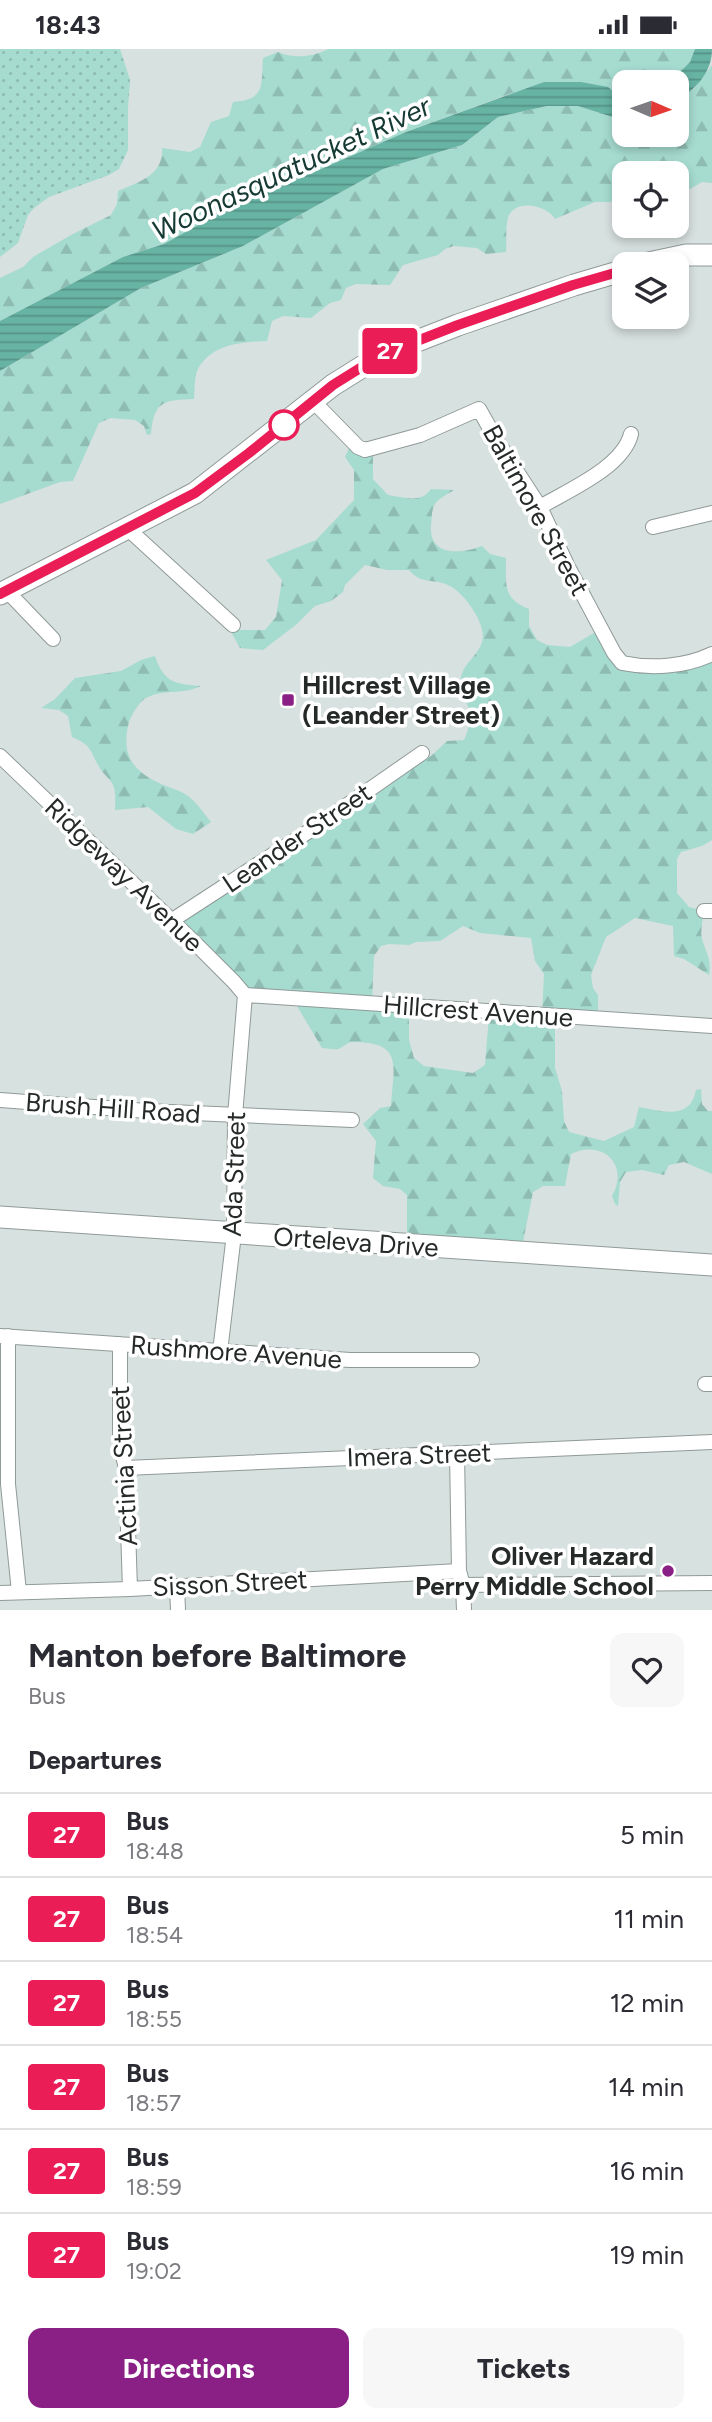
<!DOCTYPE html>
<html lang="en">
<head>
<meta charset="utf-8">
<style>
	body { margin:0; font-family:Figtree,sans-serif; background:#f7f7f7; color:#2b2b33; height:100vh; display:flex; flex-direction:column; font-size:26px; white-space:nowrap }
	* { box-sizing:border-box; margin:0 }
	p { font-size:23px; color:#7c7c81 }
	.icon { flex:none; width:38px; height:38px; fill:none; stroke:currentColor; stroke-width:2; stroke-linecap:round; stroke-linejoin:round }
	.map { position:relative; height:1561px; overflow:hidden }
	.drawer { display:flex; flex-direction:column; background:#fff; flex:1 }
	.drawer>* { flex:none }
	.badge { padding:0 14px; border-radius:5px; font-size:24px; line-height:46px }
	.needle { width:46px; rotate:92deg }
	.controls { position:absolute; left:612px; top:21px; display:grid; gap:14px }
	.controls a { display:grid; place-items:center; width:77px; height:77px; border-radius:14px; background:#fff; box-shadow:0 4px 10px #0003; font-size:35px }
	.map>.badge { position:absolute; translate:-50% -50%; box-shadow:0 0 0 4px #fff }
	h2 { padding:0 28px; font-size:26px; line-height:63px }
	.round { display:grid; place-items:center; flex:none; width:74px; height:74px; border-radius:14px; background:#f7f7f7 }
	.summary { display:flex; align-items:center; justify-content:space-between; height:119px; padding:0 28px }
	h1 { font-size:33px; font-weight:700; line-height:52px }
	.cta { display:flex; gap:14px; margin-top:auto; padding:14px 28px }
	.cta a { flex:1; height:80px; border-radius:14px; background:#8a2086; color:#fff; font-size:28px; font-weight:700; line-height:80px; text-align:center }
	.cta a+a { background:#f7f7f7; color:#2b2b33 }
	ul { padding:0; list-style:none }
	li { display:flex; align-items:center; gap:21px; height:84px; padding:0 28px; border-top:2px solid #e1e1e2 }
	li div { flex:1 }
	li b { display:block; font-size:26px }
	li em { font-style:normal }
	li .badge { min-width:77px; font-weight:700; text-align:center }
	.status { display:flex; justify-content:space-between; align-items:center; height:49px; padding:0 35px; background:#fff; direction:ltr }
	.status svg { height:19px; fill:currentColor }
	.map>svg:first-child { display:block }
	.grass { fill:url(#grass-dots) }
	.forest { fill:url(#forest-firs); fill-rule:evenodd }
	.water { fill:url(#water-rules) }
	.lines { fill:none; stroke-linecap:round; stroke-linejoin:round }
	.street-casing { stroke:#909a98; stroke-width:16 }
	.secondary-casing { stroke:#909a98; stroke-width:23 }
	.street { stroke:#fff; stroke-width:14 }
	.secondary { stroke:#fff; stroke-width:21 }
	.line-casing { stroke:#fff; stroke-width:16 }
	.line { stroke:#ea1d57; stroke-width:10 }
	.stop-dot { fill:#fff; stroke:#ea1d57; stroke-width:3.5 }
	.poi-dot { fill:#8a2086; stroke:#fff; stroke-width:2.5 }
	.labels { text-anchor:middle; stroke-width:7; stroke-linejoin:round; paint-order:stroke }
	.street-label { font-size:26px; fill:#252928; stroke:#fff }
	.poi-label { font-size:26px; font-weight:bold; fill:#252928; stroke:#fff; text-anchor:start }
	.water-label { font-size:28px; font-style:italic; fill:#153a33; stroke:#fff }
</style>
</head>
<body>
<div class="status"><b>18:43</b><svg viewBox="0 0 49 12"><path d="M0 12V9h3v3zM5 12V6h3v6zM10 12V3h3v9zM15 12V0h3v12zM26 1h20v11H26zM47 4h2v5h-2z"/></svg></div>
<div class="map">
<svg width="712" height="1561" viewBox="0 0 712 1561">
	<defs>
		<pattern id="grass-dots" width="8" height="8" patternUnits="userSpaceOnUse" patternTransform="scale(1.75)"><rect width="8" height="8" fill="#a6dbcf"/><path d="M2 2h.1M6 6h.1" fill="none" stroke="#8fbcb2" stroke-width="1.8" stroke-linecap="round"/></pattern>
		<pattern id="forest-firs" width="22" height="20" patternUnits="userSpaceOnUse" patternTransform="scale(1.75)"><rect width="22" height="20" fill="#a6dbcf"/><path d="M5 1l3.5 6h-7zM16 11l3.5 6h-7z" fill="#8fbcb2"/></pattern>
		<pattern id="water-rules" width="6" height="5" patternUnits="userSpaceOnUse" patternTransform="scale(1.75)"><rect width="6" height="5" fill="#67b3a4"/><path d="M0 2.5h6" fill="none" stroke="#559286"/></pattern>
	</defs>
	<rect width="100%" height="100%" fill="#d7e1df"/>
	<path class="grass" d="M0,0h120l10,31 -2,28v42l-9,19 -10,6 -60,22 -15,11 -6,7 -10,28 -18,14z"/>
	<path class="forest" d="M328,0h367l-5,13 -20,20h-45v19l-17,-14 -96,6 -106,39 -188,82 -54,30 -41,13 -123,64v-43l23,-11 10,-10 38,-22 40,-20 6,-11 1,-13c21,-9 46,-16 44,-43l28,4 10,-5 11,-25 18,-6 4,-14c33,-2 28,-17 30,-44l15,-6c15,7 36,5 50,-3z
		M712,16v118l-10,-1 -17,10 -8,-5v-14h-52v21l-9,1 -5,7h-16l-40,17c-8,-14 -41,-21 -47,-1 -3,10 -1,23 -2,34l-20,2 -9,-6 -23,-2 -9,3 -7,6 -35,10 -13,20 -34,-1 -10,4 -5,12 -11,3 -19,15 -28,-2 -11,5 -5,20c-25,1 -57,3 -70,30 -3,8 -2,19 -3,28 -32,1 -40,3 -43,35l-4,1 -3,-9 -9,-6 -24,-2 -12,5 -26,58 -13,1 -60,22v-133l141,-83 102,-42 140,-77 79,-24 36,-28 49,-11h31l47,15v14h52v-33l17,-13z
		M351,395l22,7v28l15,16c15,2 33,9 43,-6l23,1c-6,4 -15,8 -19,14 -4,6 -3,15 -4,22 -2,31 31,28 51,20l8,8 16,4c0,25 -4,41 23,51v17l8,14 10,5 23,2 29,-17 34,36 79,-13v187l-10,6 -21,6 -4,7v34l12,14 15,4c-1,8 -4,20 -2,28 4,13 10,22 7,36l-25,-16 -10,-3 -1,-30 -38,-8 -29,19 -15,38 2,13 5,7v24l-43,1v48l7,23 2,30 5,11 35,9 30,-14 5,-20c23,4 51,14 57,-17l5,-1 1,15 6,7h4v63l-28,-12 -15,3 -5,10 -22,-5 -16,2 -6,10 -2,24 -3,-2 -3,-8c18,-32 -10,-57 -41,-42l-6,32h-22l-10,6 -12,60 -114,-9v-48l-7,-6 -17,-3 -10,-8 3,-37 -13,-17 17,-16 11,-2c2,-39 14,-64 -38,-64 -6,0 -9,5 -15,7 -4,1 -12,-1 -16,-1l-28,-47 -48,-4 -67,-77 252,-164 16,-15 17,-1c4,-8 8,-22 5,-31 -5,-13 -10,-15 -8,-30 1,-15 17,-23 21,-37 6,-17 -19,-51 -34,-57 -16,-7 -26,0 -39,-15h-22l-22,-5 -20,20 -2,7 -12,9 -16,5 -18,18 -34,26 -23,-2 -10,-18h35l11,-13 6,-37 -16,-20 50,-20 38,-40v-30l-9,-13zM463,877l17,7 51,5 4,23 9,13 -2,43 -53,-1 -4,49 -12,8 -49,-7 -10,-8 -5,-18v-31l-37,-5 2,-48 7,-10 8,-2 20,1 7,-3 24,-1z
		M155,607c9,27 20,28 46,30 -19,9 -36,3 -53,11 -8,3 -16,17 -19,25 -8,31 2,48 30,61 8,4 18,6 26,11 10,6 18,18 26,28l-18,12 -17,-5 -28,-22 -33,3c0,-9 1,-15 -1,-22 -1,-7 -9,-12 -13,-18 -11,-17 -7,-24 -29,-33l-4,-21 -9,-6 -18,-2 14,-9 20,-21 46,-7 20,-11z"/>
	<path class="water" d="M695,0h17c0,24 -16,39 -35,53v-20h-7l20,-20z
		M544,33h37l27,5 17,14v20l-47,-15h-31l-49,11 -36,28 -79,24 -140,77 -102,42 -141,83v-50l123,-64 41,-13 54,-30 188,-82z"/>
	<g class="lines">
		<g class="street-casing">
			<path id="street" d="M313,352l45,46 7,3 55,-15 59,-26 18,32 43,66 27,58 47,88 8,10c29,6 63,4 90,-9
				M540,458c29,-17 83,-40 91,-73
				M653,478l59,-14
				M127,479l106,97
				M6,541l47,49
				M0,707l194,186 40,40 11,13
				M704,862h8
				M171,872l149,-97 102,-71
				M245,946l467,31
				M0,1051l147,11 205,9
				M0,1287l350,24h122
				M8,1287v148l11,108
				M120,1295v100l6,24 4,121
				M220,1303l14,-118 1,-118 10,-121
				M705,1335h7
				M457,1404l2,118 4,14 1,25
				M126,1419l586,-26
				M463,1536l249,-2
				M177,1537l1,24
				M0,1544l130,-4 329,-18"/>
		</g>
		<g class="secondary-casing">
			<path id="secondary" d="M644,215l42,-9h26
				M0,545l195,-101 138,-108 48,-30 77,-30 116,-40 51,-15
				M0,1168l712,48"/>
		</g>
		<use href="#street" class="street"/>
		<use href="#secondary" class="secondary"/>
	</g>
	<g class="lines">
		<g class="line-casing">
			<path id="line" d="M0,545l195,-101 54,-40 84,-68 48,-30 77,-30 115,-40 52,-15"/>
		</g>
		<use href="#line" class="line"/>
	</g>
	<circle class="stop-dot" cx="284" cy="376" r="14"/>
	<g class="poi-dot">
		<rect x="281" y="644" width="14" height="14" rx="3.5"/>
		<circle cx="668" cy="1522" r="7"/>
	</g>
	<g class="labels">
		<g class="street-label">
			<text transform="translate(536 461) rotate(61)" y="9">Baltimore Street</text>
			<text transform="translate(297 789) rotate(-34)" y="9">Leander Street</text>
			<text transform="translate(124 826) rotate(44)" y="9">Ridgeway Avenue</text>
			<text transform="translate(478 962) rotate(4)" y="9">Hillcrest Avenue</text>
			<text transform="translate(113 1059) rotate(4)" y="9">Brush Hill Road</text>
			<text transform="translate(234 1125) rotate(-88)" y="9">Ada Street</text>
			<text transform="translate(356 1193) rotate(4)" y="9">Orteleva Drive</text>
			<text transform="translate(236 1303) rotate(4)" y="9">Rushmore Avenue</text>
			<text transform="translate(419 1406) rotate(-2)" y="9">Imera Street</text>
			<text transform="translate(124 1417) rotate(-93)" y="9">Actinia Street</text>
			<text transform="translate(230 1534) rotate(-3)" y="9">Sisson Street</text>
		</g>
		<g class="poi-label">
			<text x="302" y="645">Hillcrest Village<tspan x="302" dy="30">(Leander Street)</tspan></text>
			<text x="654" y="1516" text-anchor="end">Oliver Hazard<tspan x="654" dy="30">Perry Middle School</tspan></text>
		</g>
		<g class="water-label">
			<text transform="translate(291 119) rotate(-25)" y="10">Woonasquatucket River</text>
		</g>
	</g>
</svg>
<div class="controls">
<a><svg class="needle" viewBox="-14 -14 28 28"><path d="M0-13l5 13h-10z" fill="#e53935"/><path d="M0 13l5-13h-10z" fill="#7c7c81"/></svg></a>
<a><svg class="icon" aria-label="locate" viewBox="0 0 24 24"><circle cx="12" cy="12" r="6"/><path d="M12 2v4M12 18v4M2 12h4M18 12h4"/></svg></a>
<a><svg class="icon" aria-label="layers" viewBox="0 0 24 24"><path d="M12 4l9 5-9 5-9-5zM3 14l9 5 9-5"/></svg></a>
</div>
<b class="badge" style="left:390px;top:302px;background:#ea1d57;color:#fff">27</b>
</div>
<section class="drawer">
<div class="summary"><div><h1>Manton before Baltimore</h1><p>Bus</p></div><a class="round"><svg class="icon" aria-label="heart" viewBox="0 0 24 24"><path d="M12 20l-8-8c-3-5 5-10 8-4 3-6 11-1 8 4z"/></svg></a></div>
<h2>Departures</h2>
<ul>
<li><span class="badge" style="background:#ea1d57;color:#fff">27</span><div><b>Bus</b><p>18:48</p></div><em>5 min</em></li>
<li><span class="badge" style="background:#ea1d57;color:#fff">27</span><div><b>Bus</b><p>18:54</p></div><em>11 min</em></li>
<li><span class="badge" style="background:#ea1d57;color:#fff">27</span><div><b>Bus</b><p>18:55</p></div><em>12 min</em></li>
<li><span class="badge" style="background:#ea1d57;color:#fff">27</span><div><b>Bus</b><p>18:57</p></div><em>14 min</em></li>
<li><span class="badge" style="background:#ea1d57;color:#fff">27</span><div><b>Bus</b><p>18:59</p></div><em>16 min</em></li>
<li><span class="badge" style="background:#ea1d57;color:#fff">27</span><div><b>Bus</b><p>19:02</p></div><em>19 min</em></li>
</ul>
<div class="cta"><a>Directions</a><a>Tickets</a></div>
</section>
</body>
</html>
